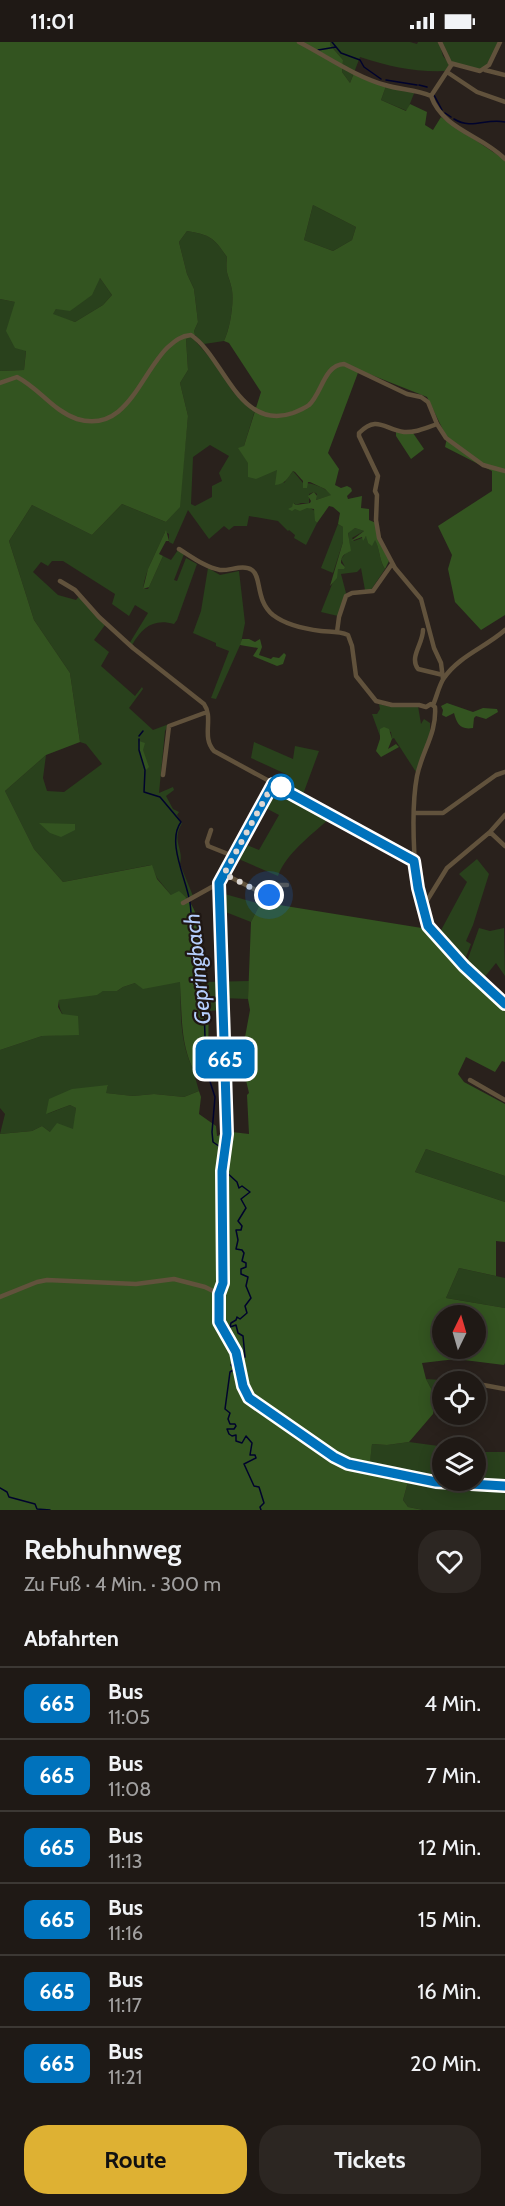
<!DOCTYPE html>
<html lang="de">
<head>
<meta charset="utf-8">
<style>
	body { margin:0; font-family:Cabin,sans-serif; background:#2c2622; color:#f1f3f6; height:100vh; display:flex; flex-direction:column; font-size:22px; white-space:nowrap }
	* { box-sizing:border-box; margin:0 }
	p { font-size:20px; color:#a1a0a0 }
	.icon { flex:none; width:33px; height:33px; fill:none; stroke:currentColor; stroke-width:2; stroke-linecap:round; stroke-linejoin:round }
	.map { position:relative; height:1468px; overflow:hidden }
	.drawer { display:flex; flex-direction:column; background:#1f1915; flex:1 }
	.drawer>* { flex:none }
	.badge { padding:0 12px; border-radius:9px; font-size:21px; line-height:39px }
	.needle { width:39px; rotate:5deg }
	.controls { position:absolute; left:432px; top:1263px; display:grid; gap:12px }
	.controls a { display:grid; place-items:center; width:54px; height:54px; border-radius:50%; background:#1f1915; box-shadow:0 3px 15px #0003,0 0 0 2px #3c3834; font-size:30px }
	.you { position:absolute; width:30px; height:30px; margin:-15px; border:4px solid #fff; border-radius:50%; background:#1a73e8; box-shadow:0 0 0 9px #1a73e833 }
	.map>.badge { position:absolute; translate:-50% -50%; box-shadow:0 0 0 3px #fff }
	h2 { padding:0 24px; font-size:22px; line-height:54px }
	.round { display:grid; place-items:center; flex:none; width:63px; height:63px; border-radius:24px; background:#2c2622 }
	.head { display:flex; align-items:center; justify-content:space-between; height:102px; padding:0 24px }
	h1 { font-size:28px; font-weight:800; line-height:45px }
	.button { display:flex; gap:12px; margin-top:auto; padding:12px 24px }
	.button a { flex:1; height:69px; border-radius:24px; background:#deb133; color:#111; font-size:24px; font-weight:800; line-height:69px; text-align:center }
	.button a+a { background:#2c2622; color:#f1f3f6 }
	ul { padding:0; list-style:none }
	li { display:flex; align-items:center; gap:18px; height:72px; padding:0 24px; border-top:2px solid #3c3834 }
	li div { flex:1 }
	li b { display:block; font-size:22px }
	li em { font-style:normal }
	li .badge { min-width:66px; font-weight:700; text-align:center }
	.status { display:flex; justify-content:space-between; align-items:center; height:42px; padding:0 30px; background:#1f1915; direction:ltr }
	.status svg { height:16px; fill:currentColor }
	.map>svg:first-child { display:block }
	.green { fill:#29411c; fill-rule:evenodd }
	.forest { fill:#335420; fill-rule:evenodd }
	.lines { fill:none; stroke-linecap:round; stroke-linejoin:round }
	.stream { stroke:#00032d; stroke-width:1.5 }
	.street { stroke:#61523c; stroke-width:4.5 }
	.line-casing { stroke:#fff; stroke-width:14 }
	.line { stroke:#0072bc; stroke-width:9 }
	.walk { stroke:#dcd7d3; stroke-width:6; stroke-dasharray:0 10.8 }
	.stop-dot { fill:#fff; stroke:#0072bc; stroke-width:3 }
	.labels { text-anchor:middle; stroke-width:4.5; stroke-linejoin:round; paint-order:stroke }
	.water-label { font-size:22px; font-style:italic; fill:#b5cefd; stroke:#1f1713 }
</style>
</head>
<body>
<div class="status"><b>11:01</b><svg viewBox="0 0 49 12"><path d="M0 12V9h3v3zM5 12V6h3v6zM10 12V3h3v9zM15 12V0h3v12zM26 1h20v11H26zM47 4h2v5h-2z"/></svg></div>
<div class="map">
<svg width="505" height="1468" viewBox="0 0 505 1468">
	<rect width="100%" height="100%" fill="#29211c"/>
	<path class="green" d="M330,0h80l7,2 1,-2h21l4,14 7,8 -4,7c-33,1 -55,-4 -86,-14l-10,26 -8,-11 1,-12 -13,-15z
		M441,0h57l-11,23 -6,5 -30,-8z
		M386,44l29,5 -8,20 -26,-11z
		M313,163l43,22 -4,13 -19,11 -29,-11z
		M187,189c24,4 27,7 40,26 -2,19 2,17 5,33 2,14 -2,39 -8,51l-20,3 -9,-9 -1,-4 4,-9 -4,-33 -7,-15 -8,-32z
		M100,236l12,17 -9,10 -28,17 -23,-7 4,-6z
		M0,257l15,3 11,48 -2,20 -24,1z
		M191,294l28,32 14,24 22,18 -11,36 33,23 7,14 9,-12 10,12c9,0 20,3 29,12l-16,5 1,-6 -3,-2 -5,2v9h-8l-5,2 -2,-2 -2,4 18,1 5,3v10l2,2 -11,22 -12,-7 1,-3 -6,-5 -1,1 -10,-10 -29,-5 -2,10h-13l-5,4 -5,-4 -15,13 -21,-29 -15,34 -4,-2v-8l-4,-2c-7,18 -20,38 -22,57h5l15,-33 8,4 7,-10 6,4 -10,26 3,1 9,-23 11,6 -20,56 -3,4c-21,-6 -32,4 -42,21l-3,-1 19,-31 -13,-8 -6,11 -17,-12 3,-10 -52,-33h-11l-4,5 -7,-4 -8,10 25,23 18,5 4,-5 25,30 -11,15 15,12 -8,14 34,30 7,-9 1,2 -14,19 24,22 16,-6 -4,7 -6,62 14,-6 1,3 -8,6 7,13 6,3 -2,3 5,8c-11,19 2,25 -2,41l13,32 -4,2 -18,-3 -14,-17 -6,-13 -88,17 -29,-33 -29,-58 41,-36 -3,23 4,13 17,1 38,-28 -16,-20 -6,-2 -10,-69 -36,-53 -25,-79 23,-36 60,30 30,-31 44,18 13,-15 9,-91 -8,-33 8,-13 -2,-31zM210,403l19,11 -10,17 3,8 -10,5v11l-17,9 -4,-2 2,-47z
		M338,482l5,3v15l-10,31 -12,-5z
		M355,486l9,3 -12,7 2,3 13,-5 1,7 7,-4c5,10 4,21 10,30l-14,21h-6l-4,-22 -4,4 -16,2 5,19 -8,23 -17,-4 17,-43 7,-2 -4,-8 9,-11 -2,-16z
		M208,526l12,7 19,-4 6,52 -4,20 -25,56 -5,-1 18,-47 -13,-5v-3l-23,-10 8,-22z
		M379,662l13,3 26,-1 3,18 3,-5 6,4v10l-14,39 -22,-34 -2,1 -1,-7 -11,-3v7l-8,-22h5l3,-5z
		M254,700l39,17 2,-13 24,5 -17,46 -15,-8 3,-13 -39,-18z
		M274,746l57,29c-18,17 -45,36 -53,59l-44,-19 8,-14 17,7 20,-35 -17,-9z
		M477,817l12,15 -16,51 -7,16 5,3 -7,18 -25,-28 28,-52 -8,-8z
		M221,851l39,11 -9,18 -28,-11z
		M479,886l11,3 14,-3 1,48 -9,-13 -13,16 -17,-15z
		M249,939l-1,18 -26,-1v12l-14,1 1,-21 -5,-8z
		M181,940c-1,29 -1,59 11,85l6,1 -3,9 4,14 -15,6 -30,-3 -21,2 -28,-3 3,-7 -61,28 23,-9 6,3 -2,22 -24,2 -8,-6 -10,5 -32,3 5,-20 -5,-6v-58l42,-14 37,-2c-9,-10 -21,-20 -20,-34l44,-9h14l6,-4 12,-4z
		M426,1107l79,27v26l-90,-30z
		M459,1226l46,10v30l-59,-10z
		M426,1337l30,2 -14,1v17l-6,-1z
		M409,1400l37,5 -4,1v32h34v-28h29v32l-62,-3 -74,-13 3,-24 15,1z
		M409,1436l96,9v23h-82l-15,-3 -5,-7z"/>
	<path class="forest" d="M0,0h330v3l13,15 -1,12 8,11 4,-10 32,13 -5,14 25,11 4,-7 17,8 -2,13 8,5 8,-13 64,43v455l-24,15 -26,-28 -7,-33 4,-14 -14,-29 54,-35v-20l-47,-24 2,-9 -20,-41 -68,-27 -31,83 11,16 -4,16 6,3 6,-2 4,2 1,3 -5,5 1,3 14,-3 -1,12 8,1v11l7,3 13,38 -4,8c-6,-9 -5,-20 -10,-29l-3,6 -4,-3 -2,-7 -3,5 -1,-4 -11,4 13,-10 -9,-3 -7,5 3,18c-7,3 -10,5 -10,12l4,4 -1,2h-6l-1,9 -7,8 13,-44v-15l-5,-3 2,-11 -7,-6 -4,-1 -12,17 -2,-2 -1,-12 -7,-1 -7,3 -5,-2 -3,2 -4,-2 4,-2 1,-4 3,2 14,-2 1,-2 -3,-5 6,-4 3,4 -1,4 15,-5 -6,-6 -15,-7h-2l-1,6h-4v-7l-8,-9 -2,-1c-6,8 -8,13 -18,14l2,-15 -21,9 -8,-2v-14l-10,-15 6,-2 17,-54 -32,-49 -5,-2c6,-12 10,-37 8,-51 -3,-16 -7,-14 -5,-33 -13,-19 -16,-22 -40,-26l-8,11 8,32 7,15 4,33 -4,9 1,4 -9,4 2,31 -8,13 8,33 -8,91 -14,15 -44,-18 -30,31 -60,-30 -23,36 25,79 36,53 10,69 -34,13 -41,36 29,58 29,33 89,-17 5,14 14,16 8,-4c23,18 18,39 25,65 -8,11 -2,25 5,34l-1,76 -16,1c-12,-27 -10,-56 -12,-85l-37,7 -8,-6 -12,4 -6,4h-14l-6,4 -38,5 -1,7 4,7 16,2 1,19 -37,1 -42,14v-679l24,-1 2,-19 -11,-3 -9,-17 9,-29 -15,-3zM313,163l43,22 -4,13 -19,11 -29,-11zM100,236l12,17 -9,10 -28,17 -22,-8 3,-5 14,2 22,-16z
		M396,389l17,2 11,16 -13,10 -15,-23z
		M166,488l3,11h-3l-7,13 4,2 -14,31 -6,2 5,-20z
		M242,597h7l6,3 5,-3 2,8 -3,8 12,4 2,-2 6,1 5,-5 2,2 -3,9 -6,2 -24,-10 5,-8 -18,-3z
		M447,661l26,9 10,-4 14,1 1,3 -12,7 -10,-3 -2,2 -1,10c-13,2 -16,-4 -19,-15l-8,4 -4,-2 1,-5 -2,-4z
		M384,685l5,2 3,10 -4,10 8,-5 3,3 -18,10 -5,-6 4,-12v-10z
		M139,697v2l6,2 -2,7 6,17 -4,4 -7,-23z
		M39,781l36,1v6l-14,7 -11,-4z
		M260,862h13l155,25 35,40 42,39v54l-3,-1 -7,11 -29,-15 -8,17 6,8 41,22v72l-79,-27 -11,23 90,30v40l-9,-1v35l-37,-8 -13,30 59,10v55l-1,2 -48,-6 -34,4 4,16 10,19 -3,16 -24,28 -22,3 -15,-1 -3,27 40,7 -6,22 5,7 15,3h-423v-376l32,-3 10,-5 8,6 7,-9 16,6 3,-21 -6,-3 -24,9 3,-15 23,-10 36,-4 -2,8 27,3 21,-2 30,3 15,-6 2,6 -2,17 17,12 1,10 15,-4 17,2 -2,-39 2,-2 -8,-34 9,-49 -2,-11 3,-77zM442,1274h34v32h-34z"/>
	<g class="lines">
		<path class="stream" d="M332,0l9,11 19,7 4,7 17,12
			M318,8l18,-3
			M386,38l31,5
			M419,43l8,2
			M434,53l8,15
			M445,71l6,4
			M454,77c18,11 31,-1 51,3
			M139,694l4,-5
			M139,697v11l6,20 -1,22 16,5 21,25c-15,20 6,58 9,81 2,12 1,24 2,37l6,6 -1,8 2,10 -2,9 4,11 -1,8 4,14 2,63 9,28 -3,35 1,10 10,7 -4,7 3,3
			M225,1123v6l12,11 2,6 3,-2 8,6 -9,7 5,9 -8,13 4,5 -1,4h-5l2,10 -2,9 6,1 2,3 -2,8 4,2v4l-5,2v5l7,3 -2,9 5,12 -6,8 2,7 -7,6 -3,-2 -1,3 -5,3 -1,4 6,-2 2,8 5,3 2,21 -11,4 -3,4 4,4 -5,3 -5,37 5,4 -2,6 2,5h5l1,2 -2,3h-7l2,5 3,2 4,-1v6l6,2 4,-7 6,7 -2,12h5l1,3 -12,6 10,22 5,1 5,16 -4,4 1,3
			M0,1446l7,4 2,5 26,7 2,5 13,1"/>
		<path class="street" d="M299,0c29,15 55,34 86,43 15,5 31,4 46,11 12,34 51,39 74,63
			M440,0l10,21 30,8 9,-6 11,-23
			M485,28l20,5
			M447,30l30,20 28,10
			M431,54l21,-32
			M0,341l17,-6c22,11 36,34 60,42 49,15 63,-44 90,-71 8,-7 13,-12 24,-13 33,22 48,97 102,78 5,-2 12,-5 16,-8 13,-12 15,-40 35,-41l63,30 14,3 7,5 9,22 9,14 37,27 22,6
			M437,382c-11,4 -22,9 -33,8 -20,-3 -27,-17 -45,1v3l19,40 -3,15 2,4 -1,25 3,18 16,30 26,31 13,49 7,15 2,16
			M179,507c13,8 26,18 41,21 10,1 23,-6 32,0 10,7 3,30 21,45 13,10 32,14 48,16 9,1 18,0 27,4l4,11 4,30 20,25 16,4h27l7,2 5,-3 4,3c2,26 -13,44 -18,69 -6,32 -5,121 11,149 5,9 16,16 22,23 18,20 35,38 55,56
			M60,539l15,9 24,27 34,31 71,56c10,14 -3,33 10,47l200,109
			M423,588c0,14 -14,27 -5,39l25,6
			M337,590l2,-15 7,-21 6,-3 21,-2 19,-27
			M433,663c4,-9 6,-20 11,-27 15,-22 42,-31 61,-48
			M163,733l6,-49 38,-14
			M273,742l-54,99 8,251 -5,37 1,112 -4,11 -1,28 18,30 7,34 6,12 85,59 14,7 88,18 69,4
			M415,771h28l53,-38 9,-3
			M211,788l-4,12 1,4 25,10
			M490,790l15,14
			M224,832l42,21h3l8,-10h10
			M183,861l36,-20
			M423,865l24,-39 43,-36 15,-17
			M470,1038l35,20
			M0,1255l37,-15 10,-2 89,4 38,-5 31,8 14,7
			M478,1342l27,5"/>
	</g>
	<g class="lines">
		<g class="line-casing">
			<path id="line" d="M505,962l-41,-38 -36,-40 -10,-38 -4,-27 -141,-77 -54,99 8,251 -5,37 1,112 -4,11v28l17,30 7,34 6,12 85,59 14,7 88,18 69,4"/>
		</g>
		<use href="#line" class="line"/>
		<path class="walk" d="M269,853h-3l-42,-21 49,-90 8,3"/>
	</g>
	<circle class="stop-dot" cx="281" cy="745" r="12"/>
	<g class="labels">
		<g class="water-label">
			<text transform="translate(197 927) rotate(-96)" y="8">Gepringbach</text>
		</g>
	</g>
</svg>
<div class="controls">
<a><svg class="needle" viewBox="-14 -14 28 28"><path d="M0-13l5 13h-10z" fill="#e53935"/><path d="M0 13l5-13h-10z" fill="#a1a0a0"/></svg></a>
<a><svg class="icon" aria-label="locate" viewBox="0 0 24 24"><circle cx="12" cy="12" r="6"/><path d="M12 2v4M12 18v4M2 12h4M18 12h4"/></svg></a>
<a><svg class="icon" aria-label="layers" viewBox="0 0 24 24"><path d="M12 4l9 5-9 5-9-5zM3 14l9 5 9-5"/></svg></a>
</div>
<div class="you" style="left:269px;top:853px"></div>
<b class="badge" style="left:225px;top:1017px;background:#0072bc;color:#fff">665</b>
</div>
<section class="drawer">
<div class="head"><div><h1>Rebhuhnweg</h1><p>Zu Fuß · 4 Min. · 300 m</p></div><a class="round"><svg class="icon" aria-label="heart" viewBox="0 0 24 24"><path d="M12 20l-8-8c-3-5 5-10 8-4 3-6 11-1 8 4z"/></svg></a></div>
<h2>Abfahrten</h2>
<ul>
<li><span class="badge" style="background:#0072bc;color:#fff">665</span><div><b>Bus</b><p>11:05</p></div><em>4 Min.</em></li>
<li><span class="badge" style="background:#0072bc;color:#fff">665</span><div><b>Bus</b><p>11:08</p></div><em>7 Min.</em></li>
<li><span class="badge" style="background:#0072bc;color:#fff">665</span><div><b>Bus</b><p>11:13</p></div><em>12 Min.</em></li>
<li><span class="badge" style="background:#0072bc;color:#fff">665</span><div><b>Bus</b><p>11:16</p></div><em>15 Min.</em></li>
<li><span class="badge" style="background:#0072bc;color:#fff">665</span><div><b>Bus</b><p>11:17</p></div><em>16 Min.</em></li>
<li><span class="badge" style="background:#0072bc;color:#fff">665</span><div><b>Bus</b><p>11:21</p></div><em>20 Min.</em></li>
</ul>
<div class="button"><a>Route</a><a>Tickets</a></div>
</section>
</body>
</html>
